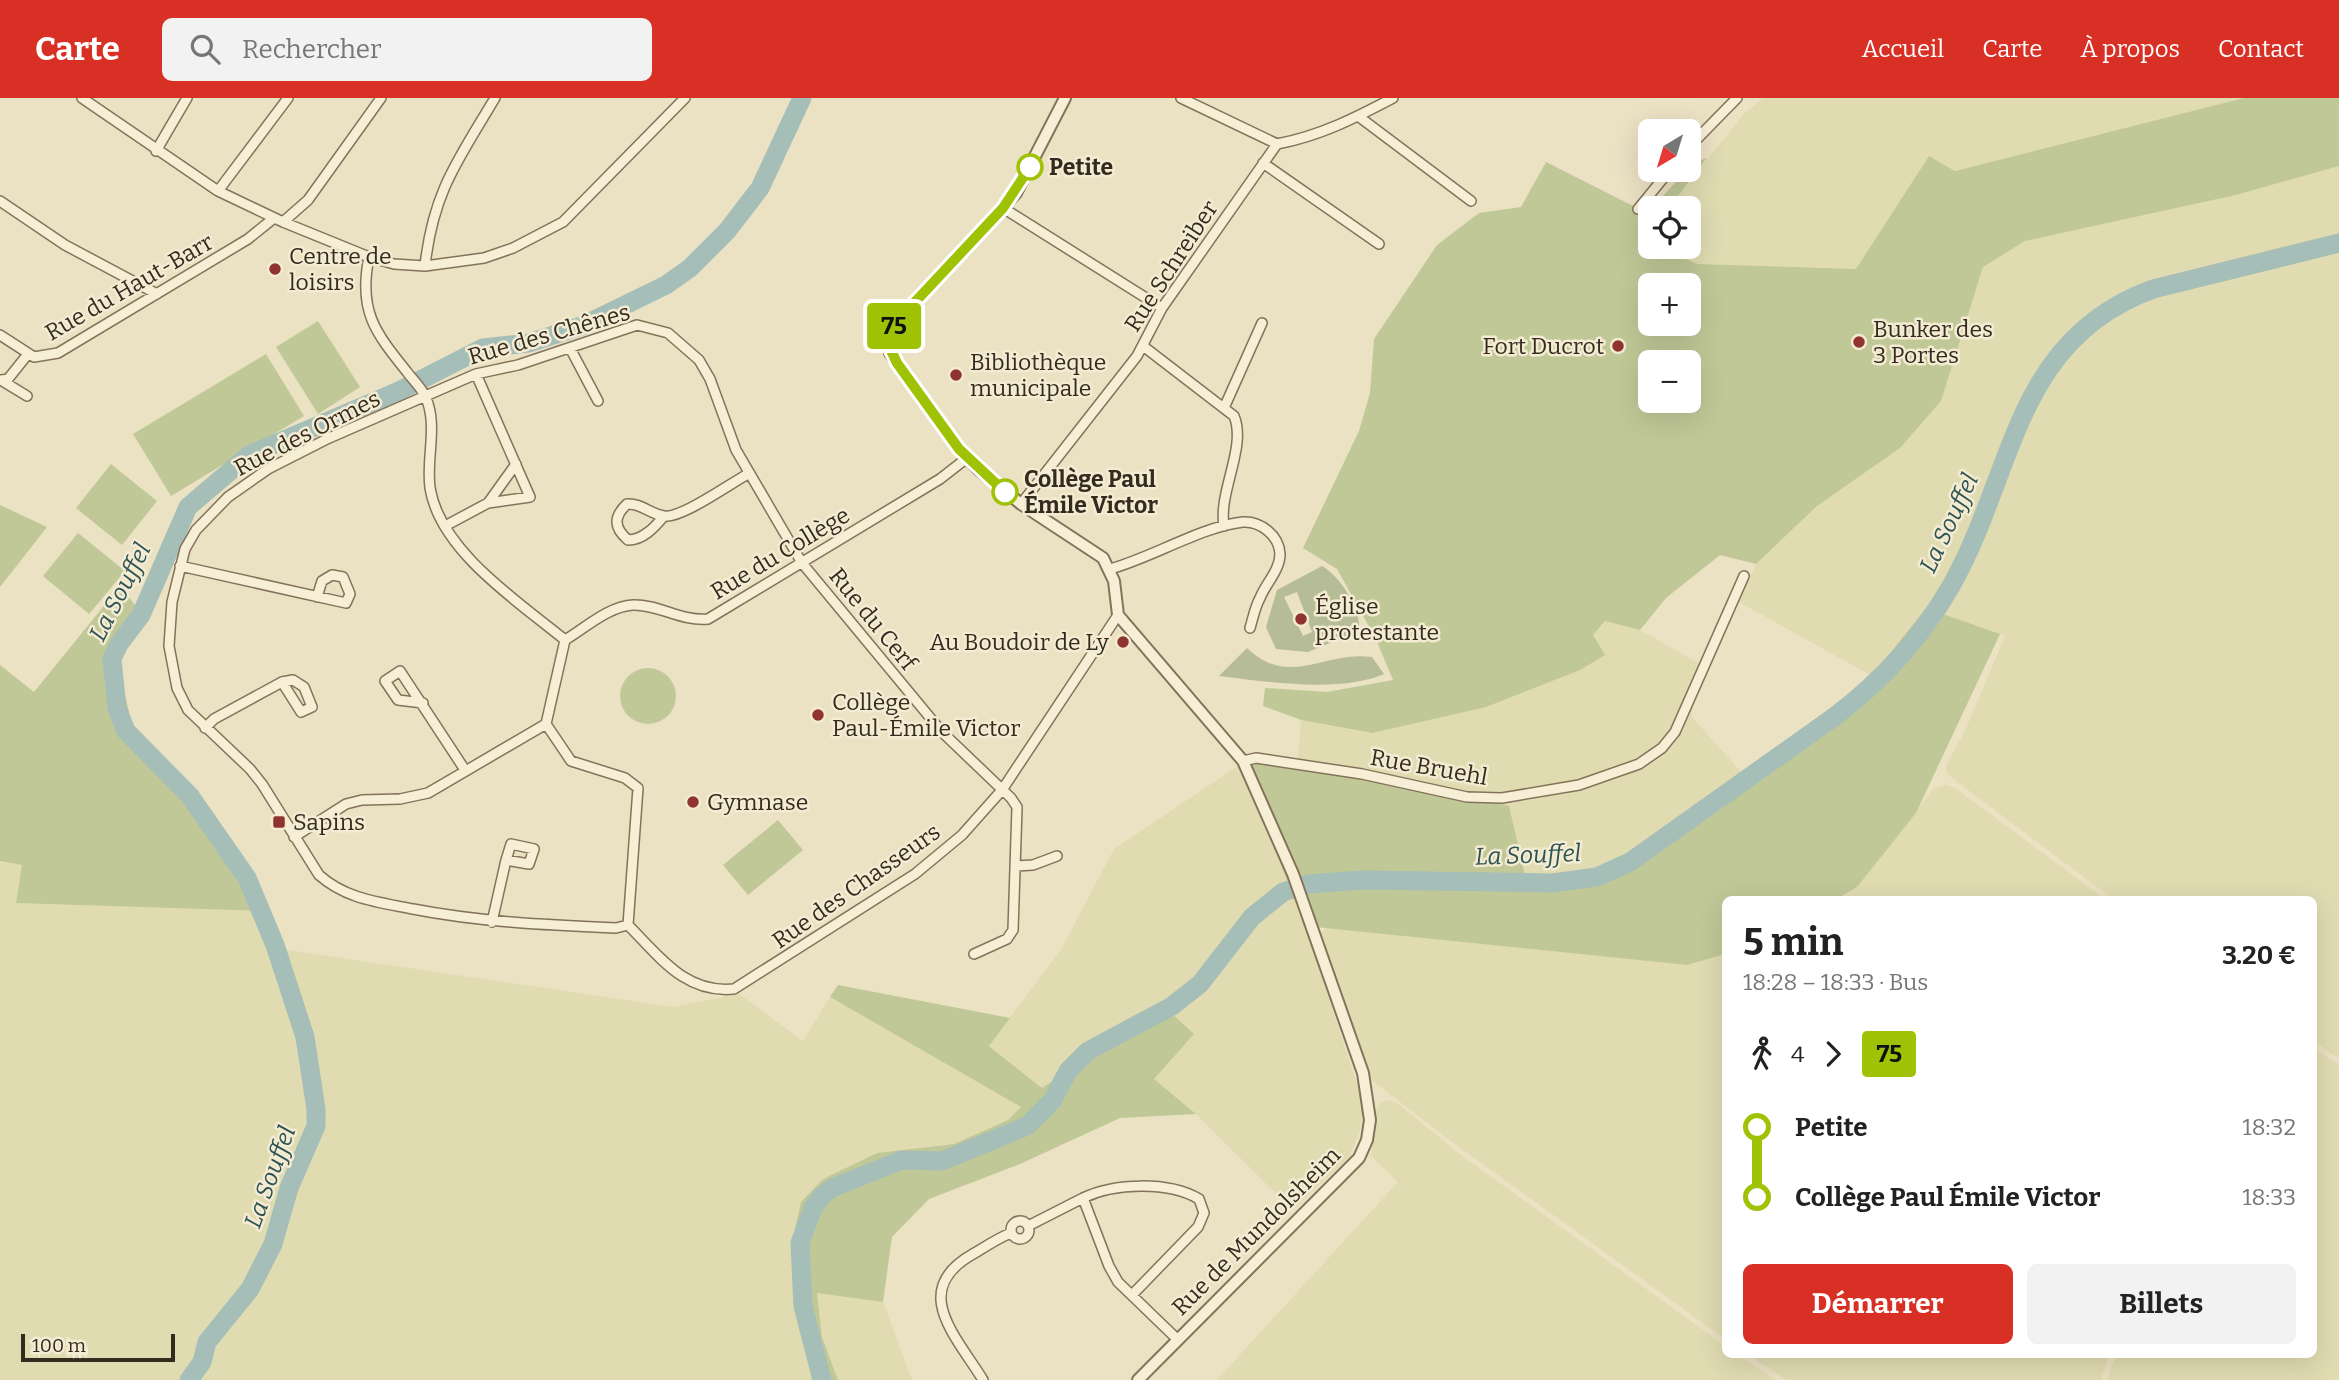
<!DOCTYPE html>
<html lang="fr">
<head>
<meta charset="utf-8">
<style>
	body { margin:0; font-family:Bitter,serif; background:#f2f2f2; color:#222; height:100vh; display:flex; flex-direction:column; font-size:26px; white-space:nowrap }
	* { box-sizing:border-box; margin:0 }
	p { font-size:23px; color:#767676 }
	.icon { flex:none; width:38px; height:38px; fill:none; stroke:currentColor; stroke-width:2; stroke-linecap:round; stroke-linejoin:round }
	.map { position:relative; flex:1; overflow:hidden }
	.drawer { position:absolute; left:1722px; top:798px; width:595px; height:462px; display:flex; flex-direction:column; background:#fff; border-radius:10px; box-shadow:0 7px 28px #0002 }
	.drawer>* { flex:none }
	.badge { padding:0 14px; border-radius:5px; font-size:24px; line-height:46px }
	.needle { width:46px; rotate:218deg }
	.fabs { position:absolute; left:1638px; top:21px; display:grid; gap:14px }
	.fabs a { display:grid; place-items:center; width:63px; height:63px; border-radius:10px; background:#fff; box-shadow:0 7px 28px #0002; font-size:35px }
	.scale { position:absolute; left:21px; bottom:18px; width:154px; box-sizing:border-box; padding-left:7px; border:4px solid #352a1e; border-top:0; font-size:19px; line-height:24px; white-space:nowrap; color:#352a1e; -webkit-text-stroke:5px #f3ebd2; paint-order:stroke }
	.map>.badge { position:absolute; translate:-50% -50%; box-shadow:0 0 0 4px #fff }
	.legs { display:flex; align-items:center; gap:10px; height:77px; padding:0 21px; font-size:23px }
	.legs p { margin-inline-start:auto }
	.headline { display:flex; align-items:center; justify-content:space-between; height:119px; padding:0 21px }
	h1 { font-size:38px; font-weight:700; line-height:52px }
	.action { display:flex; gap:14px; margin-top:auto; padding:14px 21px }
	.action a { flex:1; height:80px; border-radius:10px; background:#d93025; color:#fff; font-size:28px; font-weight:700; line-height:80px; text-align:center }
	.action a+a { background:#f2f2f2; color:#222 }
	ul { padding:0 21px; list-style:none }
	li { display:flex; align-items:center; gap:24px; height:70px; font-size:26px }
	li i { display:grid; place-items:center; width:10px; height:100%; margin:0 9px; background:currentColor }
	li i::after { content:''; width:18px; height:18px; margin:-9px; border:5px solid; border-radius:50%; background:#fff }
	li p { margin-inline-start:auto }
	li:first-child i { background:linear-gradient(#0000 50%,currentColor 0) }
	li:last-child i { background:linear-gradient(currentColor 50%,#0000 0) }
	header { display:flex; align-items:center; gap:42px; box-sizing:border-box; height:98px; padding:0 35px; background:#d93025; color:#fff }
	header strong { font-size:33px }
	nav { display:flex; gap:38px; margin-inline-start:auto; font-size:24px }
	.search { width:490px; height:63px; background:#f2f2f2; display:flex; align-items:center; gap:18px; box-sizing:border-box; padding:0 24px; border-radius:10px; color:#767676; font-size:26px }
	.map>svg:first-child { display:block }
	.farmland { fill:#e0dbb1 }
	.green { fill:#c0c897; fill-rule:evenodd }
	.cemetery { fill:#b6bd96; fill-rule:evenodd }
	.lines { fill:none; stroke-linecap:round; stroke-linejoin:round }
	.river { stroke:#a5beb8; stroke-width:19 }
	.minor-casing { stroke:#84735b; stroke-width:12 }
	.tertiary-casing { stroke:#84735b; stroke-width:14 }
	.minor { stroke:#f6eed5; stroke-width:9 }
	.tertiary { stroke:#f6eed5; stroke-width:10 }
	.line-1-casing { stroke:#fff; stroke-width:16 }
	.line-1 { stroke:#9fc204; stroke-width:10 }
	.stop-1-dot { fill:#fff; stroke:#9fc204; stroke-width:3.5 }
	.poi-dot { fill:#8f342f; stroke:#f3ebd2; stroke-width:2.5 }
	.labels { text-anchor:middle; stroke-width:5; stroke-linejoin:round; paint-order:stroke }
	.stop-label { font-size:23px; font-weight:bold; fill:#352a1e; stroke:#f3ebd2; text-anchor:start }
	.poi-label { font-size:23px; fill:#352a1e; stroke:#f3ebd2; text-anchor:start }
	.street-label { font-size:23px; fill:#352a1e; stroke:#f3ebd2 }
	.water-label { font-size:24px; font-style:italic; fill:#2e5353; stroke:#f3ebd2 }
</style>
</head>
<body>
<header>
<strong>Carte</strong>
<div class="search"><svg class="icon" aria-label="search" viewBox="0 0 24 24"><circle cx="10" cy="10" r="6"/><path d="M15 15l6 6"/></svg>Rechercher</div>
<nav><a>Accueil</a><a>Carte</a><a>À propos</a><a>Contact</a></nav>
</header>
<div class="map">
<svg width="2339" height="1282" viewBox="0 0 2339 1282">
	<rect width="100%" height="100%" fill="#ebe1c3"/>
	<path class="farmland" d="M1763,0h481l-289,73 -26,-15 -73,113 -159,-5 -36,-17h28v-39h-20l74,-93z
		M2339,68v892l-25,-16v-142l-201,-1 -166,-125 -1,-9 19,-34 40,-95 -79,-28 -54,68 -133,-74 17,-38 61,-58 124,-105 42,-134 42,-26 211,-46z
		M1606,523l34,9 62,35 -11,51 53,59 -120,93 -99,8 -227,-116 3,-40 68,13 235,-78 -11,-20z
		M1241,666l64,162 58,176 -3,29 -11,26 -56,53 -97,-96 -42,-35 40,-45 -74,3 -78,51 -53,-43 72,-95 53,-101z
		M1946,687l9,3 150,111 -268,1 20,-13 76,-98z
		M0,763l22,4 -6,38 250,8 15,38 392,58 66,-13 64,47 27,-44 192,110 -14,13 -54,24 -77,9 -54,26 -22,23 -10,45 13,99 17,34h-821z
		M1327,830l360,37 38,-11v385l-281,-203 -71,-55 -6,-8 -48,-139z
		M2314,951l25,16v315h-232l9,-25 198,-1z
		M1388,1002l8,2 61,50 268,194 1,8 12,1 37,25h-558l181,-198 -27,-26 5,-45 4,-8z
		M817,1195l66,9 29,78h-74l-16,-43z
		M1748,1257h361l-8,25h-314z"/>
	<path class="green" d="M2244,0h95v68l-103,29 -211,46 -42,26 -42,134 -41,47 -83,58 -61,58 -36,-9 -54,43 -26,32 -35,-9 -12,14 12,20 -25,15 -94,37 -114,26 -71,-13 -38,-14 2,-18 62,4 66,-12 -18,-43 -38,-68 -34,-21 56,-117 11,-38 4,-54 63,-94 42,-32 42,-6 25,-45 101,51 3,-3v23l-4,6 4,3v5h11l36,17 159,5 73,-113 26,15zM1650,187h39v39h-39zM1650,264h39v39h-39z
		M1707,60l-38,50h-17l41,-45z
		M318,223l42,66 -42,27 -42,-67z
		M266,256l38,62 -133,80 -38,-62z
		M111,366l46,37 -35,44 -46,-37z
		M0,407l47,22 -47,60z
		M78,435l47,38 -36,43 -46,-38z
		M120,488l18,23 -25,35 19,81 122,156 12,30 -250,-8 6,-38 -22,-4v-196l34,27z
		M1926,510l74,26 -84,179 -59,74 -20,12 -111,1 -1,54 -38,11 -382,-39 -64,-162 57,-4 118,22 93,24 16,70 98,-8 249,-192z
		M620 598a28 28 0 1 1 56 0a28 28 0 1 1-56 0Z
		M778,722l25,30 -55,45 -25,-30z
		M838,887l172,33 -21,28 53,42 78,-51 50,-25 24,22 -40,45 42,35 -76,4 -100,46 -91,35 -37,38 -9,65 -66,-9 5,44 16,43h-17l-17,-34 -13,-99 10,-45 22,-23 54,-26 77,-9 54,-24 13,-13 -191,-110z"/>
	<path class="cemetery" d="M1322,468c18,10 40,44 37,65l-51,21 -32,-3 -10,-22 11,-37zM1297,494l15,40 -9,4 -19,-39z
		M1247,550c43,41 77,2 125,9l12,17c-43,19 -118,8 -165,2z"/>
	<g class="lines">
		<path class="river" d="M189,1282l13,-18 5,-20 43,-53 23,-45 16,-56 27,-62v-17l-11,-72 -30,-92 -28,-67 -57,-82 -64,-65 -9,-23 -5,-49 7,-15 22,-29 47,-108 61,-52 150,-64 84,-43 46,-5 55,-18 82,-40 24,-17 37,-37 33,-43 42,-90
			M822,1282l-19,-74 -3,-63 13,-35 8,-11 11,-9 70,-28 40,1 85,-35 25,-25 16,-30 20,-20 84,-45 28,-22 52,-67 31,-25 25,-8 55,-4 189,3 45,-6 33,-15 204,-145c48,-36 87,-79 117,-131 64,-113 62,-246 202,-297l186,-46"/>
		<g class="minor-casing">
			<path id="minor" d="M82,0l136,93 65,31 86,35 25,7 31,2 59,-8 29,-10 50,-26 122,-124
				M1181,0l96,46
				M1358,18l113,85
				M1689,49l48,-49
				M156,53l31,-53
				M1263,65l116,81
				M218,93l70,-93
				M0,103l65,44 92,49
				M1003,110l159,100
				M1638,111l32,-39
				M283,124l25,-22 73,-102
				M369,159c-11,54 6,75 38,115 6,8 15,16 19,26 12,28 0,60 4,90 10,63 89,114 135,152
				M425,168c8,-74 33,-106 70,-168
				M0,237l34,22 24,-4 190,-114 26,-21
				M1143,248l91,70c13,31 -16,76 -10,110
				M570,250l28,53
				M1,282l26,16
				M2,282l6,-1 20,-25
				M1224,310l38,-85
				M488,405l28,-39
				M1021,406l116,-148 25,-48 115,-164c43,-8 78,-26 116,-46
				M664,418c-9,11 -21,24 -36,24 -14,-12 -15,-23 -1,-36 14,-1 23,10 37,12 17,3 67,-33 84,-42
				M445,428l43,-23 42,-6 -54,-123
				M180,468l166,37 4,-9 -7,-17 -11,-2 -10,6 -5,16
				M1110,471c41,-11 93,-43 133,-47 17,-1 36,13 37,32 0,16 -14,29 -20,44 -5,9 -7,20 -10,30
				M423,605l-25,-3 -13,-19 15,-10 65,99
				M546,626l19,-84c20,-12 44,-34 68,-35 25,-1 49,17 75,14l232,-140 27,-21
				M205,630l9,-9 68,-37 19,30 11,-5 -8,-20 -11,-7 -11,2
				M1243,663l13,-3 106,16 105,23 35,1 77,-13 60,-21 23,-16 13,-16 69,-156
				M294,739l52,-33 16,-4 38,-1 28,-6 118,-69 25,37 54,17 13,10 -10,137c31,31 57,69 106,64l181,-115 47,-39 40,-45 116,-175
				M1016,768l17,-1 24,-9
				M492,824l14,-62 23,4 5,-15 -23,-5 -5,16
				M628,827l-12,3c-69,-3 -136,-6 -203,-19 -35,-7 -67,-10 -94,-34l-57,-91 -12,-15 -62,-59 -11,-22 -8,-42 3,-44 13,-53 11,-19 32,-33 40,-28 61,-31 147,-64 42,-9 119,-40 31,8 31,27 11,19 26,71 66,113 140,169 69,66 6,9 -4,123 -6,9 -33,15
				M1083,1100c31,-15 85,-17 116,1l5,14 -6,14 -66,68
				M1011 1132a9 9 0 1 1 18 0a9 9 0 1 1-18 0Z
				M1028,1128l55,-28 26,68 9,16 59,57
				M983,1282c-27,-44 -74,-90 -10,-126 12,-7 25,-16 38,-21"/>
		</g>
		<g class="tertiary-casing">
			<path id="tertiary" d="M1065,0l-49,95 -115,124 -12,20 1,16 69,96 18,19 44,36 82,54 11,23 4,34 125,146 50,113 70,199 7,47 -3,20 -8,18 -221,222"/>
		</g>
		<use href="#minor" class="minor"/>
		<use href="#tertiary" class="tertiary"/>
	</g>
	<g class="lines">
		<g class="line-1-casing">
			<path id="line-1" d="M1005,394l-46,-43 -62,-86 -9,-19 4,-14 9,-13 102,-109 27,-41"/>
		</g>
		<use href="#line-1" class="line-1"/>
	</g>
	<g class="stop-1-dot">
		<circle cx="1030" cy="69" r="12"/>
		<circle cx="1005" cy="394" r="12"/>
	</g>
	<g class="poi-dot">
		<circle cx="275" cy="171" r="7"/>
		<circle cx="1859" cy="244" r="7"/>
		<circle cx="1618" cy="248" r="7"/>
		<circle cx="956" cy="277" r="7"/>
		<circle cx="1301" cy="521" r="7"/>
		<circle cx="1123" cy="544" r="7"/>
		<circle cx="818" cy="617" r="7"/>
		<circle cx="693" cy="704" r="7"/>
		<rect x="272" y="717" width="14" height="14" rx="3.5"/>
	</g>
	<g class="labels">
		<g class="stop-label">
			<text x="1049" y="77">Petite</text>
			<text x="1024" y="389">Collège Paul<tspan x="1024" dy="26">Émile Victor</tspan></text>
		</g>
		<g class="poi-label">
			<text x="289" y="166">Centre de<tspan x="289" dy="26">loisirs</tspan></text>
			<text x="1873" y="239">Bunker des<tspan x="1873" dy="26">3 Portes</tspan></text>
			<text x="1604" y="256" text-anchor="end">Fort Ducrot</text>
			<text x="970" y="272">Bibliothèque<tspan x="970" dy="26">municipale</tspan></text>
			<text x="1315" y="516">Église<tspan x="1315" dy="26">protestante</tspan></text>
			<text x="1109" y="552" text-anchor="end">Au Boudoir de Ly</text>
			<text x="832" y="612">Collège<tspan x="832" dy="26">Paul-Émile Victor</tspan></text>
			<text x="707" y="712">Gymnase</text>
			<text x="293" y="732">Sapins</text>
		</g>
		<g class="street-label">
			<text transform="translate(1171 168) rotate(-57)" y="8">Rue Schreiber</text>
			<text transform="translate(129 189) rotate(-30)" y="8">Rue du Haut-Barr</text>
			<text transform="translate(549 236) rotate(-16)" y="8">Rue des Chênes</text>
			<text transform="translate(307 335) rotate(-27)" y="8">Rue des Ormes</text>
			<text transform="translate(780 455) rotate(-31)" y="8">Rue du Collège</text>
			<text transform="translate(873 521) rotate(51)" y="8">Rue du Cerf</text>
			<text transform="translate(1429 669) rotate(10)" y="8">Rue Bruehl</text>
			<text transform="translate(856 788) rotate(-35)" y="8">Rue des Chasseurs</text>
			<text transform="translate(1256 1133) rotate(-45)" y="8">Rue de Mundolsheim</text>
		</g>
		<g class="water-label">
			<text transform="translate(1949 425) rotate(-65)" y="8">La Souffel</text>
			<text transform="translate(120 494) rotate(-63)" y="8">La Souffel</text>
			<text transform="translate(1528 757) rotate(-2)" y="8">La Souffel</text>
			<text transform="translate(270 1079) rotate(-70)" y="8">La Souffel</text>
		</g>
	</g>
</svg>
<div class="fabs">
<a><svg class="needle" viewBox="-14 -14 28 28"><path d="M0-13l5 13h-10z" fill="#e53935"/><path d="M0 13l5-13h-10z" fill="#767676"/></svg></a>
<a><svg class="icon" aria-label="locate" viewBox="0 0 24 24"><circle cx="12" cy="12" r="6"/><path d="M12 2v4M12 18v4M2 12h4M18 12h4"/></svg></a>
<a>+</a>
<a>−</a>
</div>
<div class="scale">100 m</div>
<b class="badge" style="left:894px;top:228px;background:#9fc204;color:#111">75</b>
<section class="drawer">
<div class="headline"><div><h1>5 min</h1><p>18:28 – 18:33 · Bus</p></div><b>3.20 €</b></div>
<div class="legs"><svg class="icon" aria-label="walk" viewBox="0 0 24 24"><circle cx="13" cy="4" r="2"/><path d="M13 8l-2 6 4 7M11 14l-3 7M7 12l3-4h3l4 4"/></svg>4<svg class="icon" aria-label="forward" viewBox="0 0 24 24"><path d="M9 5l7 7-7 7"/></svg><b class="badge" style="background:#9fc204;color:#111">75</b></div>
<ul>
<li><i style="color:#9fc204"></i><b>Petite</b><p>18:32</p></li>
<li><i style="color:#9fc204"></i><b>Collège Paul Émile Victor</b><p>18:33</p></li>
</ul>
<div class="action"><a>Démarrer</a><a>Billets</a></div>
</section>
</div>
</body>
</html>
